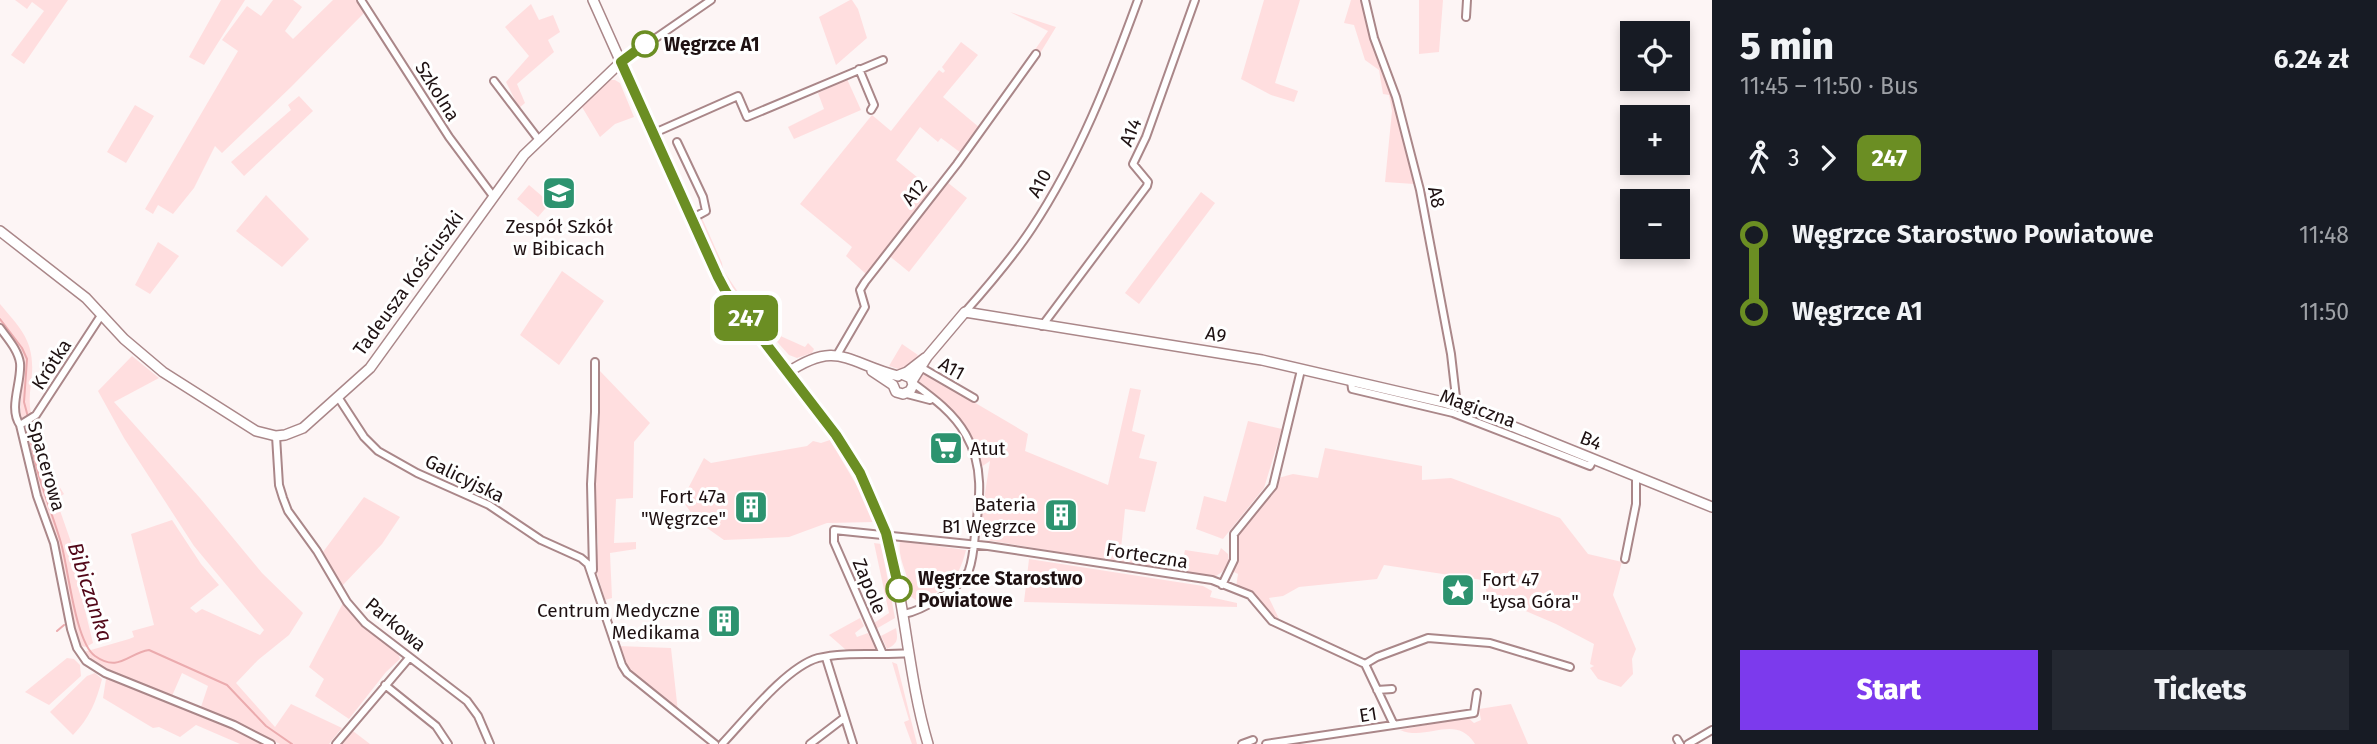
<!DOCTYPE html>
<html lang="en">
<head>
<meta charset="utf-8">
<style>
	body { margin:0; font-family:"Fira Sans",sans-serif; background:#242831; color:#f1f3f6; height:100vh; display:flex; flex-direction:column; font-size:26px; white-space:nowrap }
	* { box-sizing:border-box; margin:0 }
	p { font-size:23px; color:#9ea1a6 }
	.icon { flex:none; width:38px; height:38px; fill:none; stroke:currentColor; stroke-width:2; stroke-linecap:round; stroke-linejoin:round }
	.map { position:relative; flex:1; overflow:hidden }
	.details { display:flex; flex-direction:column; background:#171b24; width:665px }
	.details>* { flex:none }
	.badge { padding:0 14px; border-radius:10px; font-size:24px; line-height:46px }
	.tools { position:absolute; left:1620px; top:21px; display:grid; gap:14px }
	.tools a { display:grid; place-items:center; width:70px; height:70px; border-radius:0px; background:#171b24; box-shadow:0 4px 10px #0003; font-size:35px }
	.map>.badge { position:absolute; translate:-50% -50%; box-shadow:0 0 0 4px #fff }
	.legs { display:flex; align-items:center; gap:10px; height:77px; padding:0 28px; font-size:23px }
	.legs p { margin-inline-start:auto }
	.headline { display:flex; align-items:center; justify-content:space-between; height:119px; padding:0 28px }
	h1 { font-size:38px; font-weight:800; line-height:52px }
	.button { display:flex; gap:14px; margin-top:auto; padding:14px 28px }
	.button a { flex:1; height:80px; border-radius:0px; background:#7c3aed; color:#fff; font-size:28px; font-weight:800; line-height:80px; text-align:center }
	.button a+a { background:#242831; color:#f1f3f6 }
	ul { padding:0 28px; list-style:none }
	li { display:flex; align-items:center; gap:24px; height:77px; font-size:26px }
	li i { display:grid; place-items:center; width:10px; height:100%; margin:0 9px; background:currentColor }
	li i::after { content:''; width:18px; height:18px; margin:-9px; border:5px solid; border-radius:50%; background:#171b24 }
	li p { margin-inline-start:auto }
	li:first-child i { background:linear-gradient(#0000 50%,currentColor 0) }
	li:last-child i { background:linear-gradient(currentColor 50%,#0000 0) }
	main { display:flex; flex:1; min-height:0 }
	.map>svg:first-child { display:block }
	.green { fill:#ffdedf }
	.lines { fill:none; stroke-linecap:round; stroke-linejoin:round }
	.stream { stroke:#ebabae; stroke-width:2 }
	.street-casing { stroke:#aa8789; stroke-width:10 }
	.secondary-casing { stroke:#aa8789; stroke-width:12 }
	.street { stroke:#fff; stroke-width:6 }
	.secondary { stroke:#fff; stroke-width:9 }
	.secondary-bridge-casing { stroke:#aa8789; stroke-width:12; stroke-linecap:butt }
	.secondary-bridge { stroke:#fff; stroke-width:9 }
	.line-1-casing { stroke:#fff; stroke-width:16 }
	.line-1 { stroke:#6b8e23; stroke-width:10 }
	.stop-1-dot { fill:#fff; stroke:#6b8e23; stroke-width:3.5 }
	.labels { text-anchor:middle; stroke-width:6; stroke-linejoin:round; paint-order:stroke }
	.stop-label { font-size:19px; font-weight:bold; fill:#1e1112; stroke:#fff; text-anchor:start }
	.street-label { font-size:19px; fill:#1e1112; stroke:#fff }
	.poi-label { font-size:19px; fill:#1e1112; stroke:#fff; text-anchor:end }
	.water-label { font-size:21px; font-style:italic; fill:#510617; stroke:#fff }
</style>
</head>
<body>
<main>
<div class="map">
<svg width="1712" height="744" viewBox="0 0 1712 744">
	<rect width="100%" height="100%" fill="#fdf5f5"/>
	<path class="green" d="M15,0h53l-44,64 -13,-9 33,-44 -12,-9 -5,7z
		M221,0h24l-41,65 -15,-8z
		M273,0h20l9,7 -17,24 8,8 40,-39h24l8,12 -74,75 -69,66 -7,-7 -21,42 -21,26 -15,-9 -5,9 -8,-5 93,-158 -16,-11 25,-34 14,10z
		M850,0h2l6,9 9,29 -31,27 -17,-48z
		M1264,0h36l-25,83 23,8 -4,11 -23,-7 -30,-16z
		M1351,0h11l6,29 22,58 24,97 -29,-2 7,-71 -3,-16 -6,-1 -4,-24 -14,-10 -11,-35 -10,-2z
		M1419,0h24l-4,52 -20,2z
		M531,4l8,16 14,-5 7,17 -12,8 6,12 -37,32 8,19 -6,5 -13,-26 23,-26 -24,-29z
		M1010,12l46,15 -17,28 -5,-4 14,-20z
		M961,42l17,13 -35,42 37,31 -19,25 -20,-15 -3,4 -18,-15 -24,33 37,30 -67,84 -20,-18 6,-9 -52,-43 72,-89 19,16 48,-61 4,3 2,-2 -3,-4z
		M847,79l14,31 -67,29 -6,-12 36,-18 -6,-16z
		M609,80h6l5,3 14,34 -19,7 -15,13 -18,-30z
		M299,96l14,15 -69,65 -13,-14 60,-52 -3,-5z
		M135,105l19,11 -28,47 -19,-11z
		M947,182l20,16 -58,74 -22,-18z
		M529,185l21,18 -12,14 -21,-18z
		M1201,192l14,11 -76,101 -14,-11z
		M266,195l43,44 -27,28 -46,-36z
		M702,218l20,45 1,7 30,44 24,15 -1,5 29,13 3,-4 6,6 -2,4 -15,5 -8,-3 -38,-42 -22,-29 -31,-62z
		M158,242l21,14 -29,38 -15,-9z
		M562,271l42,30 -45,64 -39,-30z
		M0,304c20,24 34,36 32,69 -1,15 -4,25 -1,40l-6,7 -5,-2 3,-55 -5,-12 -18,-27z
		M902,344l16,11 -9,11 -8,4 -12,-4z
		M132,356l27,22 -45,24 86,96 62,75 41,40 -14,22 -31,25 -22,23 39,44 16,-23 51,24 -13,16h-49l-79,-37 7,-21 -26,-13 -10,23c-27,-10 -71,-21 -88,-44l45,-13 5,-2 -2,-6 22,-6 -23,-91 41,-14 29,44 18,21 -29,23 6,5 6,-4 58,26 4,-5 -70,-84 -70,-108 -26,-47z
		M599,370l51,53 -16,19 -1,56 -17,1 -2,44 22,-1v7l-26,4 2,45 -7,2 -9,-30 2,-28 -4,-41z
		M926,374l102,60 -3,17 83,34 22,-97 11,2 -9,41 13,4 -6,23 18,4 -12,50 -20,-3 -4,40 4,6 57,9 3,-14 33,5 3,-7 7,6 1,8 -7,10 -9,6 -227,-38 -7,-8 11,-71 -9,6c-14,-45 -29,-55 -63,-86l3,-6z
		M33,421l9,38 22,35 -8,5 16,46 10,53 11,45 -7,4 -6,-1 -7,-19 -45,-172 -4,-28z
		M1248,421l34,8 -18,59 -41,51 -27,-10 8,-33 22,6z
		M830,440l33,56 11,26 -47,1 -38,14 -65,3 -27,-19 -15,-21 22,-42 7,5 96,-17 6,-5 8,2z
		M1325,448l97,18v14l29,-2 109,40 28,36 34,8 -9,33 23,54 -4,10 1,15 -12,13 -23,-8 -8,-11 4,-2 -4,-2 4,-20 -38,-20 -68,-29 -6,-15 -98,-15 -7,14 -78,8 -16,9 -14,2 11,23c-19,-11 -20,-27 -44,-34l2,-13 -6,-3 4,-35 42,-58 15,-4 25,4z
		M364,497l36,20 -18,27 -40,42 -19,-34z
		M900,541l66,9c-8,33 -19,35 -46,53l-10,-7c1,-19 -13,-35 -10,-55z
		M874,543l7,1 14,74 -19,11 -2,-6 15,-10z
		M1029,559l174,27 9,5 -2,6 27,6v4l-213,-5z
		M343,603l22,24 33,26 2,6 -14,13 -37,47 -34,-23 9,-17 -15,-12z
		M860,618l4,8 -9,7 2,4 11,-4 8,16 -30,1 -17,-15z
		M896,628c2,12 2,15 -9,21l-6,-13z
		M618,646l53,2 7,64 -50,-40z
		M67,658l7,1 6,6 1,11 -32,29 -24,-13z
		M892,662l5,2 20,80h-5l-8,-22 5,-2z
		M95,673l7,6c-5,21 -13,40 -29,56l-23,-23 37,-36z
		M109,678l122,48 35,18h-26l-44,-19 -16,12 -21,-10 -6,1 -50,-30 3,-19z
		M1511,704l17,40h-53c-20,-31 -47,-2 -75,-14l67,-13 7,6 7,-3 -2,-11z
		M350,729l3,2 17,13h-31z"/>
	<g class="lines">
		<path class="stream" d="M0,319l22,29 5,11 -3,43 4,15
			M29,423c2,43 20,79 32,120 7,23 14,99 34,113 24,17 33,-3 54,-6l78,35 39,41 26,18
			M57,631l7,-6"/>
		<g class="street-casing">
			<path id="street" d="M361,0l88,137 44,59
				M1365,0l9,38 22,59 24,93 31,164 6,52
				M1466,17l1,-17
				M621,62l90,-62
				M859,69l15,36 -3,5
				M494,81l45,59
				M652,134l86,-38 9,21 136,-57
				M677,142l26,55 3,14 -15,8
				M965,312c23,-26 48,-55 67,-84 47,-71 77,-149 106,-228
				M1042,326l105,-140 1,-4 -15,-18 13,-27 49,-137
				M0,328c8,11 18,22 20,35 2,19 -12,45 0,62l17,71 17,47 17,86 6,19 9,13 19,12 129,52 37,19
				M837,355l28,-48 -5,-17 5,-8 92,-118 79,-110
				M917,365l57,33
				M1351,381l1,8 101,24 137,53 3,-6
				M907,394l23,6
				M338,397l26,40 14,14 39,22 72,32 52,35 40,18 7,6 34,101 5,8 88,71
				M20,425l16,-10 66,-101
				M276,436l3,49 4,13 5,13 29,40 30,51 18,21 102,78 11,15 12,28
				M1625,559l11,-55v-27
				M593,570l-2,-86 4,-72v-50
				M1222,585l12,-25v-26l39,-48 28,-116
				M904,614c17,-3 58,-26 65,-44 4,-11 5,-25 6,-36 5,-35 9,-68 -9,-99 -12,-22 -34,-38 -53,-52
				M883,654l-49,-112v-12l154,16 224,34 38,15 22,26 93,43 29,61
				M826,658l27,86
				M1365,664l12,-7 51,-19 62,5 80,24
				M385,685l51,41 12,18
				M1377,690l15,-1
				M1677,739l3,5
				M336,744l73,-86
				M722,744c23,-24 64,-77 96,-86 29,-7 62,-2 91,-5
				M810,744l34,-26
				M1242,744l11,-4
				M1266,744l208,-31 3,-20
				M1688,744l24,-14"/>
		</g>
		<g class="secondary-casing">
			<path id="secondary" d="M593,0l124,277 9,15 115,151 27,46 14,34
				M0,231l86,67 38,41 39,33 93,59 20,5 9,-1 18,-7 67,-60 154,-213 97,-93
				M872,371l21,14 3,7 7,2 7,-3 3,-6 -2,-7 -7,-3
				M787,373c51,-34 60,-10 111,3
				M899,375l8,-3 18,-14
				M912,381l15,-24 38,-45 297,48 181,42 39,12 230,93
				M890,548c16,65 19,132 38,196"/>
		</g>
		<use href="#street" class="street"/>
		<use href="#secondary" class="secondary"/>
		<g class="secondary-bridge-casing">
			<path id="secondary-bridge" d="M882,523l8,25"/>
		</g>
		<use href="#secondary-bridge" class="secondary-bridge"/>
	</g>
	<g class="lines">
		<g class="line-1-casing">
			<path id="line-1" d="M645,44l-24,18 97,215 8,15 110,143 24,38 26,60 13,56"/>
		</g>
		<use href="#line-1" class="line-1"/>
	</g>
	<defs>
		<g id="school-square" transform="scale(1.75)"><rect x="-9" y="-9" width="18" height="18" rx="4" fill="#2d936f" stroke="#fff"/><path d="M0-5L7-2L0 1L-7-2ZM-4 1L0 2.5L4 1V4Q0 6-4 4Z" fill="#fff"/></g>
		<g id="supermarket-square" transform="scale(1.75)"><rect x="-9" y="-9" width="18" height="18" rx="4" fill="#2d936f" stroke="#fff"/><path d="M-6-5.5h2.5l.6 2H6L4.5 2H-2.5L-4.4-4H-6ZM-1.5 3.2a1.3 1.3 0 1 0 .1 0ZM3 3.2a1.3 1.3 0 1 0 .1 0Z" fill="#fff"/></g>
		<g id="building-square" transform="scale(1.75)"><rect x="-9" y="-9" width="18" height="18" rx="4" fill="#2d936f" stroke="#fff"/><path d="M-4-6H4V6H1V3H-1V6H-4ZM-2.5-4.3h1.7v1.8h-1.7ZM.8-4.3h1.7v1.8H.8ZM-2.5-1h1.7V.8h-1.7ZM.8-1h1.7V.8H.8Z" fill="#fff"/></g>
		<g id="sight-square" transform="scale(1.75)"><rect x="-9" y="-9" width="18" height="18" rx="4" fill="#2d936f" stroke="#fff"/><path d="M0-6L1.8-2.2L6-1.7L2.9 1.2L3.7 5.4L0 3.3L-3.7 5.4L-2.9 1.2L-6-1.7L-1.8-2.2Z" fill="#fff"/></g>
	</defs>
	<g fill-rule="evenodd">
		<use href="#school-square" x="559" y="193"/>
		<use href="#supermarket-square" x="946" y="448"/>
		<use href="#building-square" x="751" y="507"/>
		<use href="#building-square" x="1061" y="515"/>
		<use href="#sight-square" x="1458" y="590"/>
		<use href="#building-square" x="724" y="621"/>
	</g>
	<g class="stop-1-dot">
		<circle cx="645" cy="44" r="12"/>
		<circle cx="899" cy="589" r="12"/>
	</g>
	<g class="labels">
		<g class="stop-label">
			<text x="664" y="51">Węgrzce A1</text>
			<text x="918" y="585">Węgrzce Starostwo<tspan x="918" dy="22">Powiatowe</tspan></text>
		</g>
		<g class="street-label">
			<text transform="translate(438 91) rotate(58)" y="7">Szkolna</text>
			<text transform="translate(1130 132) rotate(-67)" y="7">A14</text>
			<text transform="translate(1039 183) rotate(-61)" y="7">A10</text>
			<text transform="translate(914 192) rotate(-51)" y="7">A12</text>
			<text transform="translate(1437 197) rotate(78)" y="7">A8</text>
			<text transform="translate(408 283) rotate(-54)" y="7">Tadeusza Kościuszki</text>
			<text transform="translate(1216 334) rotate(10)" y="7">A9</text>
			<text transform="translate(51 364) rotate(-57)" y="7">Krótka</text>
			<text transform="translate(952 368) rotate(29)" y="7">A11</text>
			<text transform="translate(1478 408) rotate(20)" y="7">Magiczna</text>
			<text transform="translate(1591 440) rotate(22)" y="7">B4</text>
			<text transform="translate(47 466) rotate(74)" y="7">Spacerowa</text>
			<text transform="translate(465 478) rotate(26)" y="7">Galicyjska</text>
			<text transform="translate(1147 555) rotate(9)" y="7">Forteczna</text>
			<text transform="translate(870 586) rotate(67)" y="7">Zapole</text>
			<text transform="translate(396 624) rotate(40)" y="7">Parkowa</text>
			<text transform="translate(1368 714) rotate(-9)" y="7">E1</text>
		</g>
		<g class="poi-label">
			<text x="559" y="233" text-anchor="middle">Zespół Szkół<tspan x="559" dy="22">w Bibicach</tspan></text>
			<text x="970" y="455" text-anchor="start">Atut</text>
			<text x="726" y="503">Fort 47a<tspan x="726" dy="22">"Węgrzce"</tspan></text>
			<text x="1036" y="511">Bateria<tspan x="1036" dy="22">B1 Węgrzce</tspan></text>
			<text x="1482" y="586" text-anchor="start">Fort 47<tspan x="1482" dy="22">"Łysa Góra"</tspan></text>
			<text x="700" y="617">Centrum Medyczne<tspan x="700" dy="22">Medikama</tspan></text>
		</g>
		<g class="water-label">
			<text transform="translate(90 592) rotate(72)" y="7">Bibiczanka</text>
		</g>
	</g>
</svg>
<div class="tools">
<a><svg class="icon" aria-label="locate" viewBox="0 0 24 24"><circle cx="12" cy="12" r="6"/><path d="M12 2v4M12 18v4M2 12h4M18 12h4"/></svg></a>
<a>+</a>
<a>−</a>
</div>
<b class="badge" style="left:746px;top:318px;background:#6b8e23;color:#fff">247</b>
</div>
<section class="details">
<div class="headline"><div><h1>5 min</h1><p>11:45 – 11:50 · Bus</p></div><b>6.24 zł</b></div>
<div class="legs"><svg class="icon" aria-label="walk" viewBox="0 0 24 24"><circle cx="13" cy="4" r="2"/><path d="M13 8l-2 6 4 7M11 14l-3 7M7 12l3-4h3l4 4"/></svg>3<svg class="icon" aria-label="forward" viewBox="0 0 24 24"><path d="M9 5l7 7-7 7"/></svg><b class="badge" style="background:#6b8e23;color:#fff">247</b></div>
<ul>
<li><i style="color:#6b8e23"></i><b>Węgrzce Starostwo Powiatowe</b><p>11:48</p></li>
<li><i style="color:#6b8e23"></i><b>Węgrzce A1</b><p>11:50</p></li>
</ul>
<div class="button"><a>Start</a><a>Tickets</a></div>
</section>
</main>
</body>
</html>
